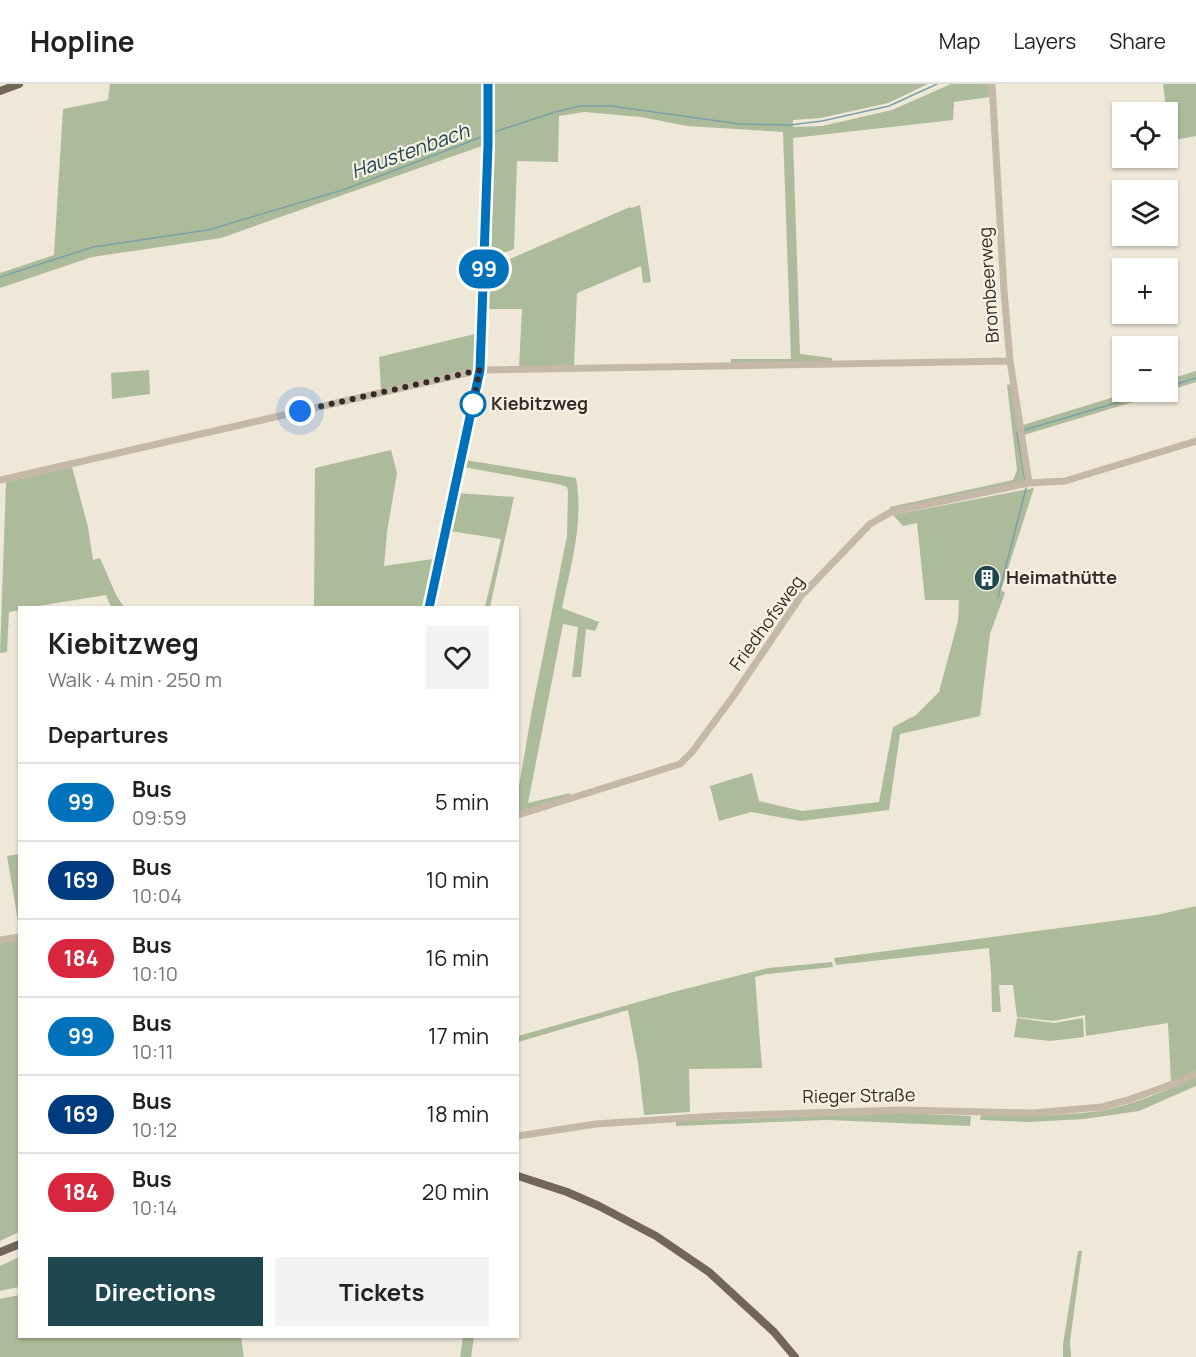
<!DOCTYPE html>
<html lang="en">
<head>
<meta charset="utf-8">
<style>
	body { margin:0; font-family:Manrope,sans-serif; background:#f2f2f2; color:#222; height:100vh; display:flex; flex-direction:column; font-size:22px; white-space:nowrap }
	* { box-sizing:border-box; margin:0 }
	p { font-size:20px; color:#767676 }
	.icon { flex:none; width:33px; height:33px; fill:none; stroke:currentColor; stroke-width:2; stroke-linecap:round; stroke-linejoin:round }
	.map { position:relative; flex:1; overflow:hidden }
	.side { position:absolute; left:18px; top:522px; width:501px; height:732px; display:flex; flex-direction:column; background:#fff; border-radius:0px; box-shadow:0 2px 4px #0004 }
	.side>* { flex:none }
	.badge { padding:0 12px; border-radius:20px; font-size:21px; line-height:39px }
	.buttons { position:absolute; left:1112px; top:18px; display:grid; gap:12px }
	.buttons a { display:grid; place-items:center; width:66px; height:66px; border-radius:0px; background:#fff; box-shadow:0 2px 4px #0004; font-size:30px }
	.you { position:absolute; width:30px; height:30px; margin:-15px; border:4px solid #fff; border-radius:50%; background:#1a73e8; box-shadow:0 0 0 9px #1a73e833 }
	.map>.badge { position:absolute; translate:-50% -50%; box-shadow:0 0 0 3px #fff }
	h2 { padding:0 30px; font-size:22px; line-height:54px }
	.round { display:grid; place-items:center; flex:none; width:63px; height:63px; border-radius:0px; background:#f2f2f2 }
	.summary { display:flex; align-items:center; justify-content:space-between; height:102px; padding:0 30px }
	h1 { font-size:28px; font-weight:700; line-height:45px }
	.cta { display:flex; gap:12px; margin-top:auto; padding:12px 30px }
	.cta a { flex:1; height:69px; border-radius:0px; background:#1f4750; color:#fff; font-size:24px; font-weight:700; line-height:69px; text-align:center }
	.cta a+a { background:#f2f2f2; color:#222 }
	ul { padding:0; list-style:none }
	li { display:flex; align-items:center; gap:18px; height:78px; padding:0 30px; border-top:2px solid #e0e0e0 }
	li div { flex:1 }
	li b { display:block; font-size:22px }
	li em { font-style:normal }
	li .badge { min-width:66px; font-weight:700; text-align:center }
	header { display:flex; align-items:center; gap:36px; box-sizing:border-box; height:84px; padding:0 30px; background:#fff; border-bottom:2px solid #e0e0e0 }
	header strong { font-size:28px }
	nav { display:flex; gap:33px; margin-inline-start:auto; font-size:21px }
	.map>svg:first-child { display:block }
	.green { fill:#acbc9a }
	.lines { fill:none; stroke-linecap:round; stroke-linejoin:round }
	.stream { stroke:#7aa1aa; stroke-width:1.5 }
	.minor { stroke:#c6b8a6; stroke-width:7 }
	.major { stroke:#736558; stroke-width:8 }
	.line-casing { stroke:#fff; stroke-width:14 }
	.line { stroke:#0072bc; stroke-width:9 }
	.walk { stroke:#322b26; stroke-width:6; stroke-dasharray:0 10.8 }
	.stop-dot { fill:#fff; stroke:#0072bc; stroke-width:3 }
	.labels { text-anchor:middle; stroke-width:4.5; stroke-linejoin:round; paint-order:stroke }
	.street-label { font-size:18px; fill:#322b26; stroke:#f7f1e4 }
	.stop-label { font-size:18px; font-weight:bold; fill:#322b26; stroke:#f7f1e4; text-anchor:start }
	.poi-label { font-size:18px; font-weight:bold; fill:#322b26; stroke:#f7f1e4; text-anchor:start }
	.water-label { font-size:20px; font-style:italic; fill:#1f4750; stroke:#f7f1e4 }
</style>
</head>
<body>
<header>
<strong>Hopline</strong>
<nav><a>Map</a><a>Layers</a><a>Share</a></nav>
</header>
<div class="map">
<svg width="1196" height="1273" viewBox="0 0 1196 1273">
	<rect width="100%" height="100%" fill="#efe7d8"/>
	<path class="green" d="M110,0h371l1,62 -261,92 -129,19 -92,31v-15l54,-18 9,-146 45,-9z
		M493,0h435l-40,19 -67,15 -28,2v7l29,-1 70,-16 59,-26h38v13l-35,5 -1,18 -160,18 7,216 32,4v4l-101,1v-4h60l-8,-227 -96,-6 -46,-9 -57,-5 -25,4 -1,46 -41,-1 -3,88 -20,8 -3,-1 3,-116z
		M1163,0h33v52l-26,5z
		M640,121l11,77 -8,1 -2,-17 -64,27 -3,73 -55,1 3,-58h-35l2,-41 141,-61 1,1z
		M475,250l4,1 -1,28 -5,6 -92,21 -2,-33z
		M149,286l1,24 -38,5 -1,-26z
		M1196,287v11l-29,9v-11z
		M1012,300l16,98 -138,29v-4l123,-27 4,-10 -10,-85z
		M1130,308h36l-142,43 -1,-10z
		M391,366l6,23 -10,59 -3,34 49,-7 -11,48h-111l3,-2 1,-137z
		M465,376l111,18c8,44 -5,87 -14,130l37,14 -4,9 -9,-2 -5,48h-9l6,-50 -15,-3 -35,179 42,-10 1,4 -53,15v-20l14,-82 35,-174 1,-45 -1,-4 -9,-3 -95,-17z
		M72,383l16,60 5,33 7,-2 16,37 8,12h-13l-5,-12 -74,12 -12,1 -1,2 -10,2 -2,40 -7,1 6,-171z
		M1034,404l-33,102 4,3 -15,41 -10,82 -80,18 -11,76 -88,11 -50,-9 -32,9 -9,-35 42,-13 7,28 43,10 77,-9 14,-75 23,-12 23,-23 19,-71 1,-21h-34l-8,-77 -14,3 -10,-11z
		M457,409l57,4 -24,110h-5l16,-68 -51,-8z
		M19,770h1l-1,73 -12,-71z
		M1196,822v165l-25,11 -3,-59 -82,13 -1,-21 -32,6 -36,-4 -4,-32h-14l2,27h-9l-1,-40 -2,-24 -153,17 -2,-7 323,-43z
		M19,855v293l-19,9v-299z
		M832,878l1,5 -66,7 -12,3 7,91 -73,1 1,43 -46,3 -6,-53 -10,-52 -110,32v-6l159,-45 91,-23z
		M1017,934l37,5 29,-5 1,19 -34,4 -36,-4z
		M1196,993v9l-57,25 -55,8 -55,3 -49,-2 1,-5c40,1 80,1 119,-4 30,-5 68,-21 96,-34z
		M902,1029l69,3 -1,10 -143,-6 -151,6v-5z
		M1078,1167h4l-12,91 1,15h-8v-13z
		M19,1173v30l-19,4v-25z
		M19,1211l1,41 221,1 3,20h-244v-58z
		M463,1253h11l-3,20h-11z"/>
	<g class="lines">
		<path class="stream" d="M491,49l64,-21 25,-6h31l129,18 50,1 32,-4 67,-15 48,-22
			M0,193l93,-30 115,-17 138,-41 138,-53
			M1167,303l29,-9
			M1024,346l129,-38
			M1017,349l8,47
			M998,513l28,-109"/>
		<path class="minor" d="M992,0l12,207 6,70 19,122
			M0,396l480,-110 530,-9
			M429,524l51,-238 8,-225v-61
			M518,731l162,-51 12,-12 40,-54 69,-102 69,-72 21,-12 138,-29 36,-2 131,-40
			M0,856l20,-3
			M518,1052l78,-12 119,-8 187,-6 131,3 69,-6 26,-7 53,-19 15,-7"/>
		<path class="major" d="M0,7l19,-7
			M518,1092l49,16 32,14 57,30 53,36 65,60 21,25
			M0,1168l20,-8"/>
	</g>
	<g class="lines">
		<g class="line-casing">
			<path id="line" d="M429,524l51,-238 8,-225v-61"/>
		</g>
		<use href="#line" class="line"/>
		<path class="walk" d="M300,327l180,-41 -9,41 2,-7"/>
	</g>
	<defs>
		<g id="building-disc" transform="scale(1.35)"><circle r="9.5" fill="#1f4750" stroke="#f7f1e4"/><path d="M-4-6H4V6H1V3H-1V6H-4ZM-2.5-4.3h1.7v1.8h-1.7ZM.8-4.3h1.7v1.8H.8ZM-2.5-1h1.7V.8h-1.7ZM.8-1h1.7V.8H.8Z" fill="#fff"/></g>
	</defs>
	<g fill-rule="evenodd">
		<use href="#building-disc" x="987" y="494"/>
	</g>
	<circle class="stop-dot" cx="473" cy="320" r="12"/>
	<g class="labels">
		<g class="street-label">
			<text transform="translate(989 201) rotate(-94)" y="6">Brombeerweg</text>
			<text transform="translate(767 539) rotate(-54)" y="6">Friedhofsweg</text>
			<text transform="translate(859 1012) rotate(-1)" y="6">Rieger Straße</text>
		</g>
		<g class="stop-label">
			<text x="491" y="326">Kiebitzweg</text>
		</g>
		<g class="poi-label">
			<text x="1006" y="500">Heimathütte</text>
		</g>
		<g class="water-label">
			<text transform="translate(410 67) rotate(-20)" y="7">Haustenbach</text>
		</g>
	</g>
</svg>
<div class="buttons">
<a><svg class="icon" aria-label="locate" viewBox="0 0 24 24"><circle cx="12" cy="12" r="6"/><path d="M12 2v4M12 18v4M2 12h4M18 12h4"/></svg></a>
<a><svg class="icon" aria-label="layers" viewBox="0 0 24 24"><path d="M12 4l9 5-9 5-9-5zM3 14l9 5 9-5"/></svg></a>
<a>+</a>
<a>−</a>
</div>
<div class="you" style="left:300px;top:327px"></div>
<b class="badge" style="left:484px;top:185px;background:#0072bc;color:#fff">99</b>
<section class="side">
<div class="summary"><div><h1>Kiebitzweg</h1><p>Walk · 4 min · 250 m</p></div><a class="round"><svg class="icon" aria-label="heart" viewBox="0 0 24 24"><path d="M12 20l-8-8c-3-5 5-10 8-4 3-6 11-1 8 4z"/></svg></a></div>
<h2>Departures</h2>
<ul>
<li><span class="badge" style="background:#0072bc;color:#fff">99</span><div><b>Bus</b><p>09:59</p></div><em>5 min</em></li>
<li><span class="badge" style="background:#003b80;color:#fff">169</span><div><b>Bus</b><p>10:04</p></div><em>10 min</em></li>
<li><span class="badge" style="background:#d7263d;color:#fff">184</span><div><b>Bus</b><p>10:10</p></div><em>16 min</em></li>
<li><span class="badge" style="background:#0072bc;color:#fff">99</span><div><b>Bus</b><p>10:11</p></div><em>17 min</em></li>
<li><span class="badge" style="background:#003b80;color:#fff">169</span><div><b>Bus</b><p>10:12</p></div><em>18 min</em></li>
<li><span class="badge" style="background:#d7263d;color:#fff">184</span><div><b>Bus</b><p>10:14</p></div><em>20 min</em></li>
</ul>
<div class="cta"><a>Directions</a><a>Tickets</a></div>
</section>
</div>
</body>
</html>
